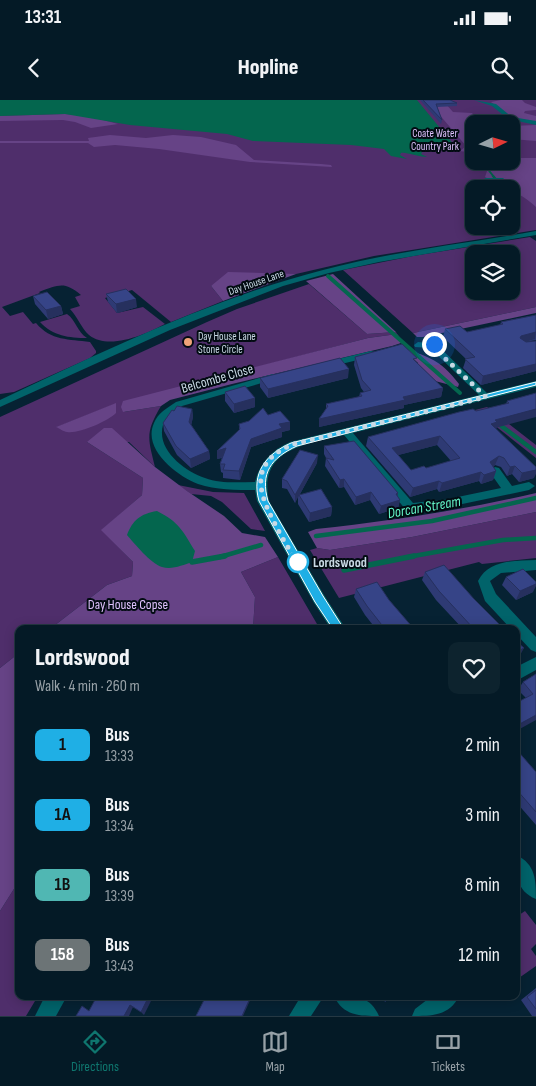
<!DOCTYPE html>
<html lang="en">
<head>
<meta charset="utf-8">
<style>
	body { margin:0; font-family:"Sofia Sans Condensed",sans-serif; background:#0d232e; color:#f1f3f6; height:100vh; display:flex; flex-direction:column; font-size:19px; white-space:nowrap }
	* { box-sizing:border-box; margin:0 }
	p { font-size:16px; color:#97a1a7 }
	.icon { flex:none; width:28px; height:28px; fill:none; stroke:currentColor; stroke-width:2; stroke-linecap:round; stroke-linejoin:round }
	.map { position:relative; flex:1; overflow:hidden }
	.side { position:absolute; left:15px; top:525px; width:505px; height:375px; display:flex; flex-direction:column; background:#041a26; border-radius:10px; box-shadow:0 2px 12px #0003,0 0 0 1px #253843 }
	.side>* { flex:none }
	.badge { padding:0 10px; border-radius:8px; font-size:18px; line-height:32px }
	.needle { width:32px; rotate:85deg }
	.controls { position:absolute; left:465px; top:15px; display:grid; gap:10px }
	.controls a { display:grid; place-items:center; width:55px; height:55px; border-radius:10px; background:#041a26; box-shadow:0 2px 12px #0003,0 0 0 1px #253843; font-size:25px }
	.you { position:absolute; width:25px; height:25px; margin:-12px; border:4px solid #fff; border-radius:50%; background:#1a73e8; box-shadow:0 0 0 8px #1a73e833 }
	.map>.badge { position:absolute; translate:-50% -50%; box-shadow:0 0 0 2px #fff }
	.round { display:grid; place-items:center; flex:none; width:52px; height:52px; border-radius:10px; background:#0d232e }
	.head { display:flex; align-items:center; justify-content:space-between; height:85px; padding:0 20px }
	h1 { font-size:24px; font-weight:800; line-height:38px }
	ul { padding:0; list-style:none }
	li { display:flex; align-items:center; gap:15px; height:70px; padding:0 20px }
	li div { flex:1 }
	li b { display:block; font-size:19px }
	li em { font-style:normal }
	li .badge { min-width:55px; font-weight:700; text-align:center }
	.status { display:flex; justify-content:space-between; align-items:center; height:35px; padding:0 25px; background:#041a26; direction:ltr }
	.status svg { height:14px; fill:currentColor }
	header { display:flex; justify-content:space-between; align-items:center; height:65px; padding:0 20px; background:#041a26; font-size:22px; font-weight:800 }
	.dock { display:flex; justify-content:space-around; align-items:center; height:70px; border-top:1px solid #253843; background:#041a26; font-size:14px; color:#97a1a7 }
	.dock a { display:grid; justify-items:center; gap:2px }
	.dock .selected { color:#0f766e }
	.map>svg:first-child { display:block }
	.green { fill:#4f2e6b; fill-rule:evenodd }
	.forest { fill:#664386 }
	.water { fill:#04664e }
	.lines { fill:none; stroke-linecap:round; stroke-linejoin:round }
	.stream-far4 { stroke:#04664e; stroke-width:2 }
	.stream-far3 { stroke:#04664e; stroke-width:2.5 }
	.stream-far2 { stroke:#04664e; stroke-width:4 }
	.stream-far1 { stroke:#04664e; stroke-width:4.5 }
	.stream { stroke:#04664e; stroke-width:5.5 }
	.service { fill:#01636a; fill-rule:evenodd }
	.minor { fill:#01636a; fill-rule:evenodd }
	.wall { fill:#2e3a74; fill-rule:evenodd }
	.shaded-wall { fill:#26305e }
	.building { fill:#364487; stroke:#26305e; fill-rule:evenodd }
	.line { fill:#1fafe5; stroke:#fff }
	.walk { stroke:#c9d9e4; stroke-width:5; stroke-dasharray:0 9 }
	.poi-dot { fill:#efa378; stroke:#020b12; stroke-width:2 }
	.stop-dot { fill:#fff; stroke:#1fafe5; stroke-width:2.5 }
	.labels { text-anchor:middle; stroke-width:4; stroke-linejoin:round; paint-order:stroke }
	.far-park-label { font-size:11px; fill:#dec1fc; stroke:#020b12 }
	.far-street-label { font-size:11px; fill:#c9d9e4; stroke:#020b12 }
	.far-poi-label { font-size:11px; fill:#c9d9e4; stroke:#020b12; text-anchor:start }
	.street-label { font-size:14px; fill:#c9d9e4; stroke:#020b12 }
	.stop-label { font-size:14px; font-weight:bold; fill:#c9d9e4; stroke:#020b12; text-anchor:start }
	.park-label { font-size:14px; fill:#dec1fc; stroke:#020b12 }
	.water-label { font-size:15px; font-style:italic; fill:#64f6c8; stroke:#020b12 }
</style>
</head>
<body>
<div class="status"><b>13:31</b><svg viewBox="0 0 49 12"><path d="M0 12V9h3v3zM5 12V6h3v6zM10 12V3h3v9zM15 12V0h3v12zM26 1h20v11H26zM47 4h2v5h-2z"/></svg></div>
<header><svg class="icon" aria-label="back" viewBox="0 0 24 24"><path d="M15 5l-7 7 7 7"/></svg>Hopline<svg class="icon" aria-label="search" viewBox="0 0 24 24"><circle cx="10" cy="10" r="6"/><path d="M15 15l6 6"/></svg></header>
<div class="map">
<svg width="536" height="916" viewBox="0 0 536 916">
	<rect width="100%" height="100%" fill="#062233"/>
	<path class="green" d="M0,0h536v130l-162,26 -78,18h-38l-47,12 12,15 -52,21 -39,-32 -27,8 12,15 26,-6 22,17c-19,10 -56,27 -76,11 -7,-6 -12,-19 -19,-26l10,-3 -5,-9 6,-2c-17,-14 -22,-10 -42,-3l1,1 -38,14 8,9 13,-4 10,12 3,-1c15,18 33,16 54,19l6,9v2l-6,5 -76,34 -14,2zM474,24h37v37h-37zM474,89h37v37h-37z
		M530,137l6,4v66l-123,26 -70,-63 70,-14zM474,154h37v37h-37z
		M309,184l58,50 29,-2 1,2 -29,4 -163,43 -82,31 38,-6c-16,27 -13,32 -6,61l-26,-25h-42l56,36 -1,17 -40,35 31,32 -1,14 -25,9 -57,44h-31v24l-19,15v-251l207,-95 30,-13zM115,304l-31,25 -7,1 -20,-3z
		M67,214c9,6 10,18 20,24 -18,0 -34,-2 -47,-16z
		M487,307l49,38v13l-61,-48z
		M178,385l35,7 31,1 21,38 -14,-2 -29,-27 -11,-6 -20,-2z
		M536,412v46l-54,6 -3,-2 -140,36 -29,-48 7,-2 13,2 82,-13z
		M278,457l39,67 1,5h-65l2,-32 -14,-25z
		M19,781v115h19l-12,20h-26v-105z
		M525,811l11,14v19l-5,5 5,7v10l-20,14v-63z"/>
	<path class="forest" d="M427,0l18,3 8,9 19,1 5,6 22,2 3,3h-28v29l-14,-2 6,-5z
		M501,0h21l3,3 11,4v3l-11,1 -1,2 12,3v6l-26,-5 -19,-15z
		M65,14l23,2 30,8 -27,4 -16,-6 -12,-2 -63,1v-5z
		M536,25v16l-25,-2v-13z
		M110,35l36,3 27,-3 28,2 35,8 18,15 67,4 10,1 1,2 -82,-5 -91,-13 -44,-4 -21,2 -6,-4h-88v-2h89l-1,-3z
		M474,54v7h37v-3h25v49c-13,-12 -23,-16 -39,-20l1,-3 -13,-7 2,-6 -9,-1 2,-5 -15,-2z
		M228,172l68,2 -73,27 -12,-15z
		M333,174l63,58 -29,2 -61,-53z
		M536,207v6l-113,24h-6l-4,-4z
		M397,234l5,6 -1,3 -9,3 -160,38 -62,16 -9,6 -38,6 -2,-5 2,-6 245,-63z
		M409,250c25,9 33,12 50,34l-1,3 -23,-6 -17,-13v-5l-13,-12z
		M116,303v10c-8,8 -37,21 -49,19 -3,0 -8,-4 -11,-5z
		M104,328h8l43,39 32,24 37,25 18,17 23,4 13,20 -37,15 14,25 -2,32h-203l57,-44 25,-9 1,-14 -32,-32 41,-35 1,-17 -56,-36z
		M536,393v19l-124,25 -82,13 -13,-2 -9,-16 8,-3c76,-8 146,-19 220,-36z
		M19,553v228l-19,30v-243z"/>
	<path class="water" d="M0,0h417l37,45 -5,3 -26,3 -2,3 6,3c-10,0 -20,-5 -26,-4l-1,2 7,4 -16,-3 -7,-7 -33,-4 -98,-4 -26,-7 -97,-9 -65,-11 -65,2z
		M157,411c23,12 25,19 38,40l-3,11c-9,3 -20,8 -30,5 -11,-3 -28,-24 -35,-32 6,-15 13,-21 30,-24z"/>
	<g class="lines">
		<path class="stream-far4" d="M483,63l11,14"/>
		<path class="stream-far3" d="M493,76l9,10"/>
		<path class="stream-far2" d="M328,176l132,117"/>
		<path class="stream-far1" d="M496,322l40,30
			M316,436l116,-15 104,-23
			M220,457l41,-12
			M408,457l95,-17 33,-2"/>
		<path class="stream" d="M192,462l33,-6
			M344,470l70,-14"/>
		<path class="service" d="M485,78h18l7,6v5h-4v-5l-5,-4h-17z"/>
		<path class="minor" d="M474,0l22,4 16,13 24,4v4l-28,-6 -16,-13z
			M536,131v4l-157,27 -50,11 -46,13 -113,44 -170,77v-7c104,-49 211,-101 323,-130 70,-19 142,-26 213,-39z
			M418,242l18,2 51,49 49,-12v6l-183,46 5,6 55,64 35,-4 53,-11 -12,-17 6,-4 4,1 13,18 17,-4 6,4 -6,4 -81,17 -38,4 -4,-1 -62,-75c-38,9 -86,14 -75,66l55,94 22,34h-15l-17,-26 -57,-102 -2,-11c-19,0 -39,0 -57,-6 -21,-8 -56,-35 -44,-61 4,-10 13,-15 22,-21l97,-28h6v4l-97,28c-7,5 -16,10 -19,19 -7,25 22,46 42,53 16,6 34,4 50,4 5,-20 17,-32 35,-40l189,-47 -49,-47 -15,-1 -1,-2z
			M371,251l3,1v4l-49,12 -5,-3 2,-2z
			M536,460v10l-35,3 -11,8 6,13 40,43v15l-5,-2 -15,-16v-5h-5l-26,-28 -7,-20c11,-22 36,-20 58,-21z
			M536,557v13l-20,11v-14z
			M516,755c20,9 20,26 20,44 -20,-8 -20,-25 -20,-44z
			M45,896h22l-11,20h-21z
			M301,896h23l-13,20h-22z
			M334,896c20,0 36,-1 45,20 -19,0 -36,0 -45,-20z
			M432,896h27c-9,20 -28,20 -47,20l3,-7z"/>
	</g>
	<path class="wall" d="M420,0h30l7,3v3l-20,1 5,13 -1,4z
		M106,194l31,13 -20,6 -9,-11z
		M33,196l28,10 2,8 -15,5 -13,-15z
		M536,215v25l-10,2 10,-1v30l-55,14 -18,-17 3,-9 -23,-22 2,-8 22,3 33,-7 1,-3z
		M355,257l61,5 27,26 -2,9 -37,8v3l-85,19v-8l7,-10v-5l33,-7 1,-4 4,-1 -3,-4 -7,-23z
		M260,278h88l-80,20 -8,-11z
		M225,292l30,6v9l-21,6 -9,-12z
		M536,293l-40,35 38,50 -15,4 -7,-8 -5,2 -6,-9 -6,-2 -2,2 3,4 -3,9 -12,4 -2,-3 -40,11 -2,-3 -27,8 -44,-51 2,-9 138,-33 1,-3zM437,345l14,16 -25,7 -15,2 -13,-15z
		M192,309l1,8 -2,8 18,26 1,8 -19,9 -14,-13 -13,-24 -1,-8 11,-12z
		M268,315l22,15 -8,2v5l-31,10 -11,33 -17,-2v-5l-2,-1 -1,-8 2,-6 -5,1 22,-29v-6z
		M324,346l74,47 -1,3 3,4 -2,8 -19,6 -9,-14 -15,5 -11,-18 -5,1 -14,-22 1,-8 -2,-4z
		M317,363l-17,31 32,13 -1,9 -22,6 -11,-18v-8l-3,7 -8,-14 -5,-1v-9z
		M425,472l49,27 30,30h-41l-27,-29 -14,-20z
		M506,477l27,15 -17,8 -14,-15z
		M356,489l33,11 25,29h-38l-11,-14 -11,-18z
		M536,574v46l-10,-22 -8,-8 5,-8z
		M516,649l20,23v53l-20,-23z
		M536,888v28h-4l-11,-16z
		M382,896h10l-7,6z"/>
	<path class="shaded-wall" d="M136,199l1,8 -20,6 -1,-9z
		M61,206l2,8 -15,5 -2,-9z
		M536,232l-1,7 -17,5 3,-8z
		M536,264v7l-55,14 2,-9z
		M349,269l-1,9 -80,20v-9z
		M443,288l-2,9 -37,8v3l-85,19v-8l84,-22z
		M255,298v9l-21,6v-9z
		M192,309l1,8 -3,14 -1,-9z
		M536,309v8l-41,11 -4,-4 4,-4z
		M290,322v8l-8,2v5l-31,10 -11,33 -1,-9 12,-32 28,-15z
		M440,336l-3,9 -46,12 1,-9z
		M226,348l1,8 -10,3v-8z
		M209,351l1,8 -19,9 -1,-9z
		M318,355l-1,8 -22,40v-8z
		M499,356l-4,9 -8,6 3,-9z
		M515,366l-3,8 -5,2 3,-9z
		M536,370v4l-2,4 -15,4 3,-9z
		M496,371l-3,9 -12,4 3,-9z
		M481,372l-2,9 -40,11 3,-9z
		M344,379v8l-5,1 1,-8z
		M439,381l-2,8 -27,8 3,-9z
		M371,392l-1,8 -15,5 1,-8z
		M398,393l-2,8 4,-1 -2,8 -19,6 2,-8 15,-12z
		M332,407l-1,9 -22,6 1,-9z
		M536,484v2l-3,6 -17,8 4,-9z
		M524,548l-5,9 -3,1v-6z
		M536,615v5l-20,11v-5z
		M251,896h1l-9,20h-1z
		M148,898l3,3 -7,14 -3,-3z
		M130,905l3,2 -4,9h-5z"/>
	<path class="building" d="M423,0h27l7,3 -21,1 6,16z
		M126,189l10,10 -20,5 -10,-10z
		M47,192l14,14 -15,4 -13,-14z
		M536,215v17l-15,4 -1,2 6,4 10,-1v23l-53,12 -18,-17 10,-2 -30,-28 15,-3 7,6 36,-8 -2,-2z
		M402,244l15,14 -4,1 30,29 -40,9 2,3 -86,19 9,-13 -2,-2 36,-8 -2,-3 11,-3 -9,-10 -7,-23z
		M340,258l9,11 -81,20 -8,-11z
		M245,286l10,12 -21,6 -9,-12z
		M536,293v16l-41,11 2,2 -6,2 45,43v3l-14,3 -7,-7 -5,1 -6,-9 -5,-2 -9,6 6,9 -12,4 -3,-3 -39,11 -3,-2 -26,7 -45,-51 91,-25 14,-3 3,2 33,-8 -2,-2zM440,336l20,22 -34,10 -2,-2 -13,4 -19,-22z
		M177,306l15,3 -3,13 20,29 -19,8 -14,-13 -13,-23 9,-13 2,1z
		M263,308l5,7 12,-4 10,11 -11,2 3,4 -31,11 -12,32 -16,-1 2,-6h-5l6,-16 -9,3 23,-22 -1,-5 10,-3z
		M354,341l44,52 -2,1 4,6 -19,6 -10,-14 -15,5 -12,-18 -4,1 -14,-22 8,2 -10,-14z
		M300,350l18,5 -23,40 -8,-14 -5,-2z
		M321,389l11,18 -22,6 -11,-18z
		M444,465l30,34 30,30h-30l-35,-38 -14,-19z
		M523,469l13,13v2l-16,7 -14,-14z
		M377,482l12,18 25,29h-29l-18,-23 -11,-17z
		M516,541l8,7 -8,4z
		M536,574v41l-20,11v-23l17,-9 -10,-12z
		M516,649l20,23v40l-20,-23z
		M536,890v19l-9,-12z
		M97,896h49l2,2 -7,14 -11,-7 -6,11h-48l6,-10 7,5z
		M206,896h45l-9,20h-46z"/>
	<path class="line" d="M536,282v3l-239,61c-26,12 -37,27 -29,55l55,95 21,33 -2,3h-7l-20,-30 -56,-101c-8,-28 7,-47 32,-58z"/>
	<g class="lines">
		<path class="walk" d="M298,462c-9,-12 -17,-26 -24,-40 -18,-34 -23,-61 20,-78l192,-47 -54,-51 2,-2"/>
	</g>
	<circle class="poi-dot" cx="188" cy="242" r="5"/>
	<circle class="stop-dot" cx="298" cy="462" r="10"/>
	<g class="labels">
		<g class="far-park-label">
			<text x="435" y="37">Coate Water<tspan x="435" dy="13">Country Park</tspan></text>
		</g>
		<g class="far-street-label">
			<text transform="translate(256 182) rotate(-19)" y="4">Day House Lane</text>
		</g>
		<g class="far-poi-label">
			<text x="198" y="240">Day House Lane<tspan x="198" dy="13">Stone Circle</tspan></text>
		</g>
		<g class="street-label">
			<text transform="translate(217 278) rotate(-16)" y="5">Belcombe Close</text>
		</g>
		<g class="stop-label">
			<text x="313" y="467">Lordswood</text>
		</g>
		<g class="park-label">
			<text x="128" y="509">Day House Copse</text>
		</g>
		<g class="water-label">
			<text transform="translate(424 407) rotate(-10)" y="5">Dorcan Stream</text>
		</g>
	</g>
</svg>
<div class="controls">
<a><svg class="needle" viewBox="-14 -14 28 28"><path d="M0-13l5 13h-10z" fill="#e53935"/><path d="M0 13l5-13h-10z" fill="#97a1a7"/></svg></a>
<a><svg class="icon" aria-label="locate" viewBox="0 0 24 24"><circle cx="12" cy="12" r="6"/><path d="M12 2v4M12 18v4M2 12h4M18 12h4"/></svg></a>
<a><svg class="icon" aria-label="layers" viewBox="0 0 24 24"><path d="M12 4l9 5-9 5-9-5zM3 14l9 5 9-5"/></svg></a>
</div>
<div class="you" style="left:434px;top:244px"></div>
<section class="side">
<div class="head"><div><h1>Lordswood</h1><p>Walk · 4 min · 260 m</p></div><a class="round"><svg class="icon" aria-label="heart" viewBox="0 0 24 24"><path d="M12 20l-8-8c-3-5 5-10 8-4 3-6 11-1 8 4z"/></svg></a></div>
<ul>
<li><span class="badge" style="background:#1fafe5;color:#111">1</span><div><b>Bus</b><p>13:33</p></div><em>2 min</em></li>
<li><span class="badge" style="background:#1fafe5;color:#111">1A</span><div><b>Bus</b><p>13:34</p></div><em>3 min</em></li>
<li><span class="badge" style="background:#50b7b3;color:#111">1B</span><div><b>Bus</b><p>13:39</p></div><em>8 min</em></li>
<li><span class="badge" style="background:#6c7476;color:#fff">158</span><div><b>Bus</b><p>13:43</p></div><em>12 min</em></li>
</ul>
</section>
</div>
<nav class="dock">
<a class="selected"><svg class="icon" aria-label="directions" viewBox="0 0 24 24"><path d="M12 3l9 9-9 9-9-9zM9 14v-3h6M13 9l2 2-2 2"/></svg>Directions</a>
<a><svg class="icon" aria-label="map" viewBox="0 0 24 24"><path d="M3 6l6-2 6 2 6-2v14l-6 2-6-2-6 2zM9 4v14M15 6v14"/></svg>Map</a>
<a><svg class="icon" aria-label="tickets" viewBox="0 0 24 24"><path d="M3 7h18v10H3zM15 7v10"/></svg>Tickets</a>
</nav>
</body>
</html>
